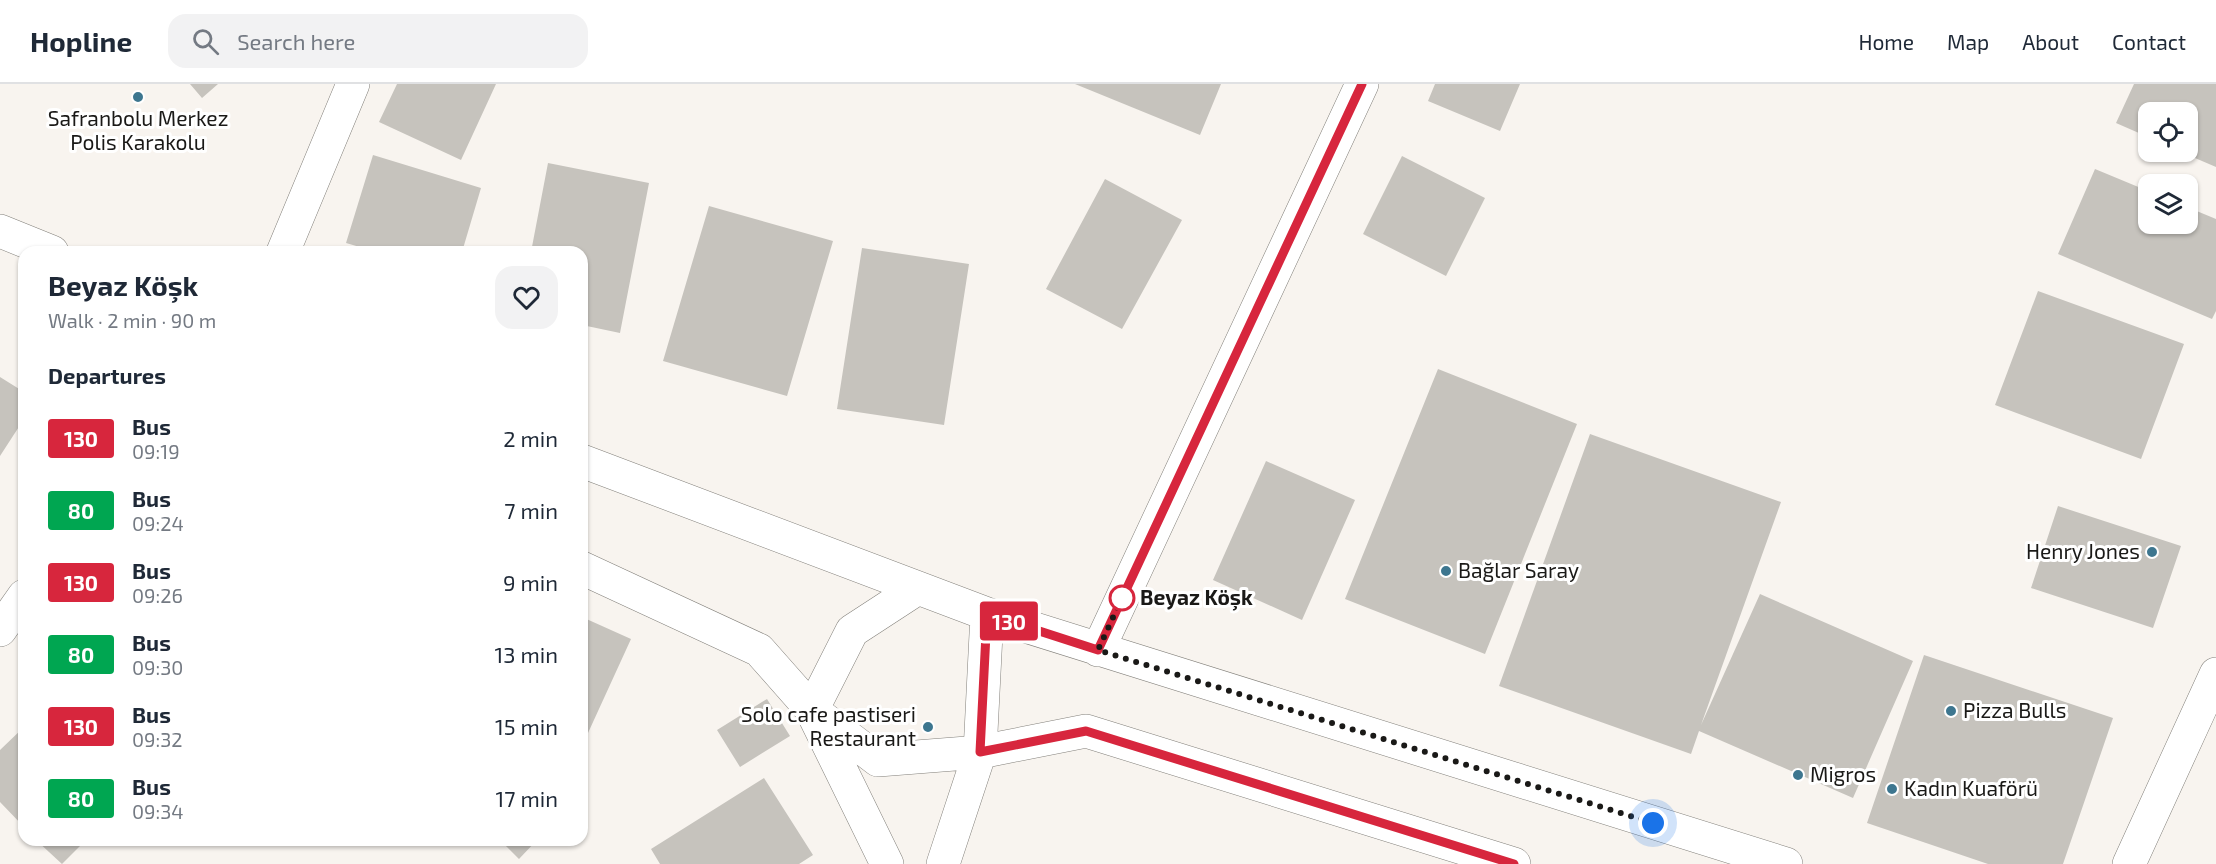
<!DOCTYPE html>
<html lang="en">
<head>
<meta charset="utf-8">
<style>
	body { margin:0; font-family:"Exo 2",sans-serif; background:#f2f2f3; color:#1f2937; height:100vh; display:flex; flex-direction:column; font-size:22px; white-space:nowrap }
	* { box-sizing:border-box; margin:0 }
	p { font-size:20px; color:#747a83 }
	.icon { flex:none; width:33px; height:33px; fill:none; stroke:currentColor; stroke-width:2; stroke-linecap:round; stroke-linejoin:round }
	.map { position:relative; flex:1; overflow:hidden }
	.panel { position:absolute; left:18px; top:162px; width:570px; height:600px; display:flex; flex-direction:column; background:#fff; border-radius:18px; box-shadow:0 2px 4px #0004 }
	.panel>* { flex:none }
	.badge { padding:0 12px; border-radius:4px; font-size:21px; line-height:39px }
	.tools { position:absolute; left:2138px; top:18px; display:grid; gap:12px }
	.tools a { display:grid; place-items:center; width:60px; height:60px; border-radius:12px; background:#fff; box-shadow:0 2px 4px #0004; font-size:30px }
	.you { position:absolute; width:30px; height:30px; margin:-15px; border:4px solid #fff; border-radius:50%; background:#1a73e8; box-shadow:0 0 0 9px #1a73e833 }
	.map>.badge { position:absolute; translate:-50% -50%; box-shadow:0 0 0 3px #fff }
	h2 { padding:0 30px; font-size:22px; line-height:54px }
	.round { display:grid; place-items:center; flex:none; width:63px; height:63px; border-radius:18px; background:#f2f2f3 }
	.headline { display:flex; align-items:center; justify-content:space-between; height:102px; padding:0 30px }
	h1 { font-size:28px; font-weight:700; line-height:45px }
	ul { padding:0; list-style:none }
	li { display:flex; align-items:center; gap:18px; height:72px; padding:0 30px }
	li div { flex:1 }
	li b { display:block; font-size:22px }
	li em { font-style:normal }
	li .badge { min-width:66px; font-weight:700; text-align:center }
	header { display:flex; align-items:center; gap:36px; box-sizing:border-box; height:84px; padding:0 30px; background:#fff; border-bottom:2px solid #e0e1e3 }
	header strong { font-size:28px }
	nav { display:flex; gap:33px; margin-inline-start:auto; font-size:21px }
	.search { width:420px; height:54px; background:#f2f2f3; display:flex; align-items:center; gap:15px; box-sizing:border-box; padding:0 21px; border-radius:18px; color:#747a83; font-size:22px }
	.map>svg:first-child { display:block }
	.building { fill:#c6c3bd }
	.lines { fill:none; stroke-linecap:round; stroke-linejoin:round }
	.minor-casing { stroke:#83807b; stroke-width:34 }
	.minor { stroke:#fff; stroke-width:33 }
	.line-casing { stroke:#fff; stroke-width:14 }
	.line { stroke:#d7263d; stroke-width:9 }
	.walk { stroke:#1a1917; stroke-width:6; stroke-dasharray:0 10.8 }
	.poi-dot { fill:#3d768f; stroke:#fff; stroke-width:2 }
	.stop-dot { fill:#fff; stroke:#d7263d; stroke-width:3 }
	.labels { text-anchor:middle; stroke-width:6; stroke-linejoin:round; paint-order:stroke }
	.poi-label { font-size:21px; fill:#1a1917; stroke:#fff; text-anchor:start }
	.stop-label { font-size:21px; font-weight:bold; fill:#1a1917; stroke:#fff; text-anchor:start }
</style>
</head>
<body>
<header>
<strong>Hopline</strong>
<div class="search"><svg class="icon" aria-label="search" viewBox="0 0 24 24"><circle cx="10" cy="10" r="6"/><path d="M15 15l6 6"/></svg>Search here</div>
<nav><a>Home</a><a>Map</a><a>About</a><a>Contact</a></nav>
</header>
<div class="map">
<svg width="2216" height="780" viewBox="0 0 2216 780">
	<rect width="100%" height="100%" fill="#f8f4ef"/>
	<path class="building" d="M190,0h28l-16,14z
		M397,0h99l-35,76 -82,-38z
		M1075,0h146l-21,51z
		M1435,0h85l-20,47 -72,-30z
		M2134,0h82v83l-35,-15h6v-40h-39v25l-32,-14z
		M373,71l108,33 -19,64h-85l-31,-9z
		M1402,72l83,42 -39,78 -83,-42z
		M548,79l101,20 -29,150 -38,-8v-73h-51z
		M2095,85l53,22v33h39v-17l29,12v92l-4,8 -154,-65z
		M1105,95l77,41 -60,109 -76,-40z
		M709,122l124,35 -46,155 -124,-35z
		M862,164l107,16 -25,161 -107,-16z
		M2038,207l146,53 -43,115 -146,-54z
		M1438,285l139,55 -92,230 -140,-55z
		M0,293l24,15v27l-24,37z
		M1590,350l191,68 -80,223 59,-131 153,67 -60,137 -154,-67 -8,23 -192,-68z
		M1266,377l89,39 -53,120 -89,-40z
		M2058,422l123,40 -28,82 -122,-40z
		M582,533l49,22 -43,94 -6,-3z
		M1924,571l189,63 -50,146h-75l-121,-41z
		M767,615l23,37 -50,31 -23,-37z
		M24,643v100l-24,-25v-52z
		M764,694l49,77 -14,9h-139l-9,-15z
		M36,756h50l-24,24z
		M500,756h37l-18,19z"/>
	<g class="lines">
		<g class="minor-casing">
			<path id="minor" d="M0,147l52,21
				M283,168l70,-168
				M582,377l405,153 799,250
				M582,484l177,82 53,60 66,50 102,-8 106,-21 428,133
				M0,546l24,-34
				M1098,566l264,-566
				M812,626l40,-79 66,-43
				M814,631l73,149
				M943,780l37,-112 7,-138
				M2129,780l87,-190"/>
		</g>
		<use href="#minor" class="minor"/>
	</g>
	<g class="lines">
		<g class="line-casing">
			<path id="line" d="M1362,0l-264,566 -111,-36 -7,138 106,-21 428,133"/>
		</g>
		<use href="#line" class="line"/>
		<path class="walk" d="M1122,514l-24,52 555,173"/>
	</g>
	<g class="poi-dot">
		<circle cx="138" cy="13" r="6"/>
		<circle cx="2152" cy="468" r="6"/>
		<circle cx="1446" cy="487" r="6"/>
		<circle cx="1951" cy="627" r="6"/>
		<circle cx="928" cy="643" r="6"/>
		<circle cx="1798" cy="691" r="6"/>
		<circle cx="1892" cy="705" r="6"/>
	</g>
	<circle class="stop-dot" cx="1122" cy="514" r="12"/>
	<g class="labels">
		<g class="poi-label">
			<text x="138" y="42" text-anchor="middle">Safranbolu Merkez<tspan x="138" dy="24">Polis Karakolu</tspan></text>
			<text x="2140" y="475" text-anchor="end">Henry Jones</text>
			<text x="1458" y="494">Bağlar Saray</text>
			<text x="1963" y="634">Pizza Bulls</text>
			<text x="916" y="638" text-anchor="end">Solo cafe pastiseri<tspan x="916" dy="24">Restaurant</tspan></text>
			<text x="1810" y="698">Migros</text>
			<text x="1904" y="712">Kadın Kuaförü</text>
		</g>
		<g class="stop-label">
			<text x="1140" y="521">Beyaz Köşk</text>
		</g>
	</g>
</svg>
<div class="tools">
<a><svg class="icon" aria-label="locate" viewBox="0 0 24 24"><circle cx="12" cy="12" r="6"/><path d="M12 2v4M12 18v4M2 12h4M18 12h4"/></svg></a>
<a><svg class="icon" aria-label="layers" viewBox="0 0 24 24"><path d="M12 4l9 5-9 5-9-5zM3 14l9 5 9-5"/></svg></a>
</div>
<div class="you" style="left:1653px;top:739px"></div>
<b class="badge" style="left:1009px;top:537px;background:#d7263d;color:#fff">130</b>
<section class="panel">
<div class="headline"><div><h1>Beyaz Köşk</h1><p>Walk · 2 min · 90 m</p></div><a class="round"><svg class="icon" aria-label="heart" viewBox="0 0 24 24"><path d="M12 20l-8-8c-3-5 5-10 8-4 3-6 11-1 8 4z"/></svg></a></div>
<h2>Departures</h2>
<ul>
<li><span class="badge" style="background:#d7263d;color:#fff">130</span><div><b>Bus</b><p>09:19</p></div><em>2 min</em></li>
<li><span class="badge" style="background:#00a651;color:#fff">80</span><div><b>Bus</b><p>09:24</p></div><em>7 min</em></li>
<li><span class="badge" style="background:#d7263d;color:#fff">130</span><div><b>Bus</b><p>09:26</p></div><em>9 min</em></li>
<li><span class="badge" style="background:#00a651;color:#fff">80</span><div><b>Bus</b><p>09:30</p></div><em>13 min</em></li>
<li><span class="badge" style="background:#d7263d;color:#fff">130</span><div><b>Bus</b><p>09:32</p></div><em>15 min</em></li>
<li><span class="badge" style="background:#00a651;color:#fff">80</span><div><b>Bus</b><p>09:34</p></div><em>17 min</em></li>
</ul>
</section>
</div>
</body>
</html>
